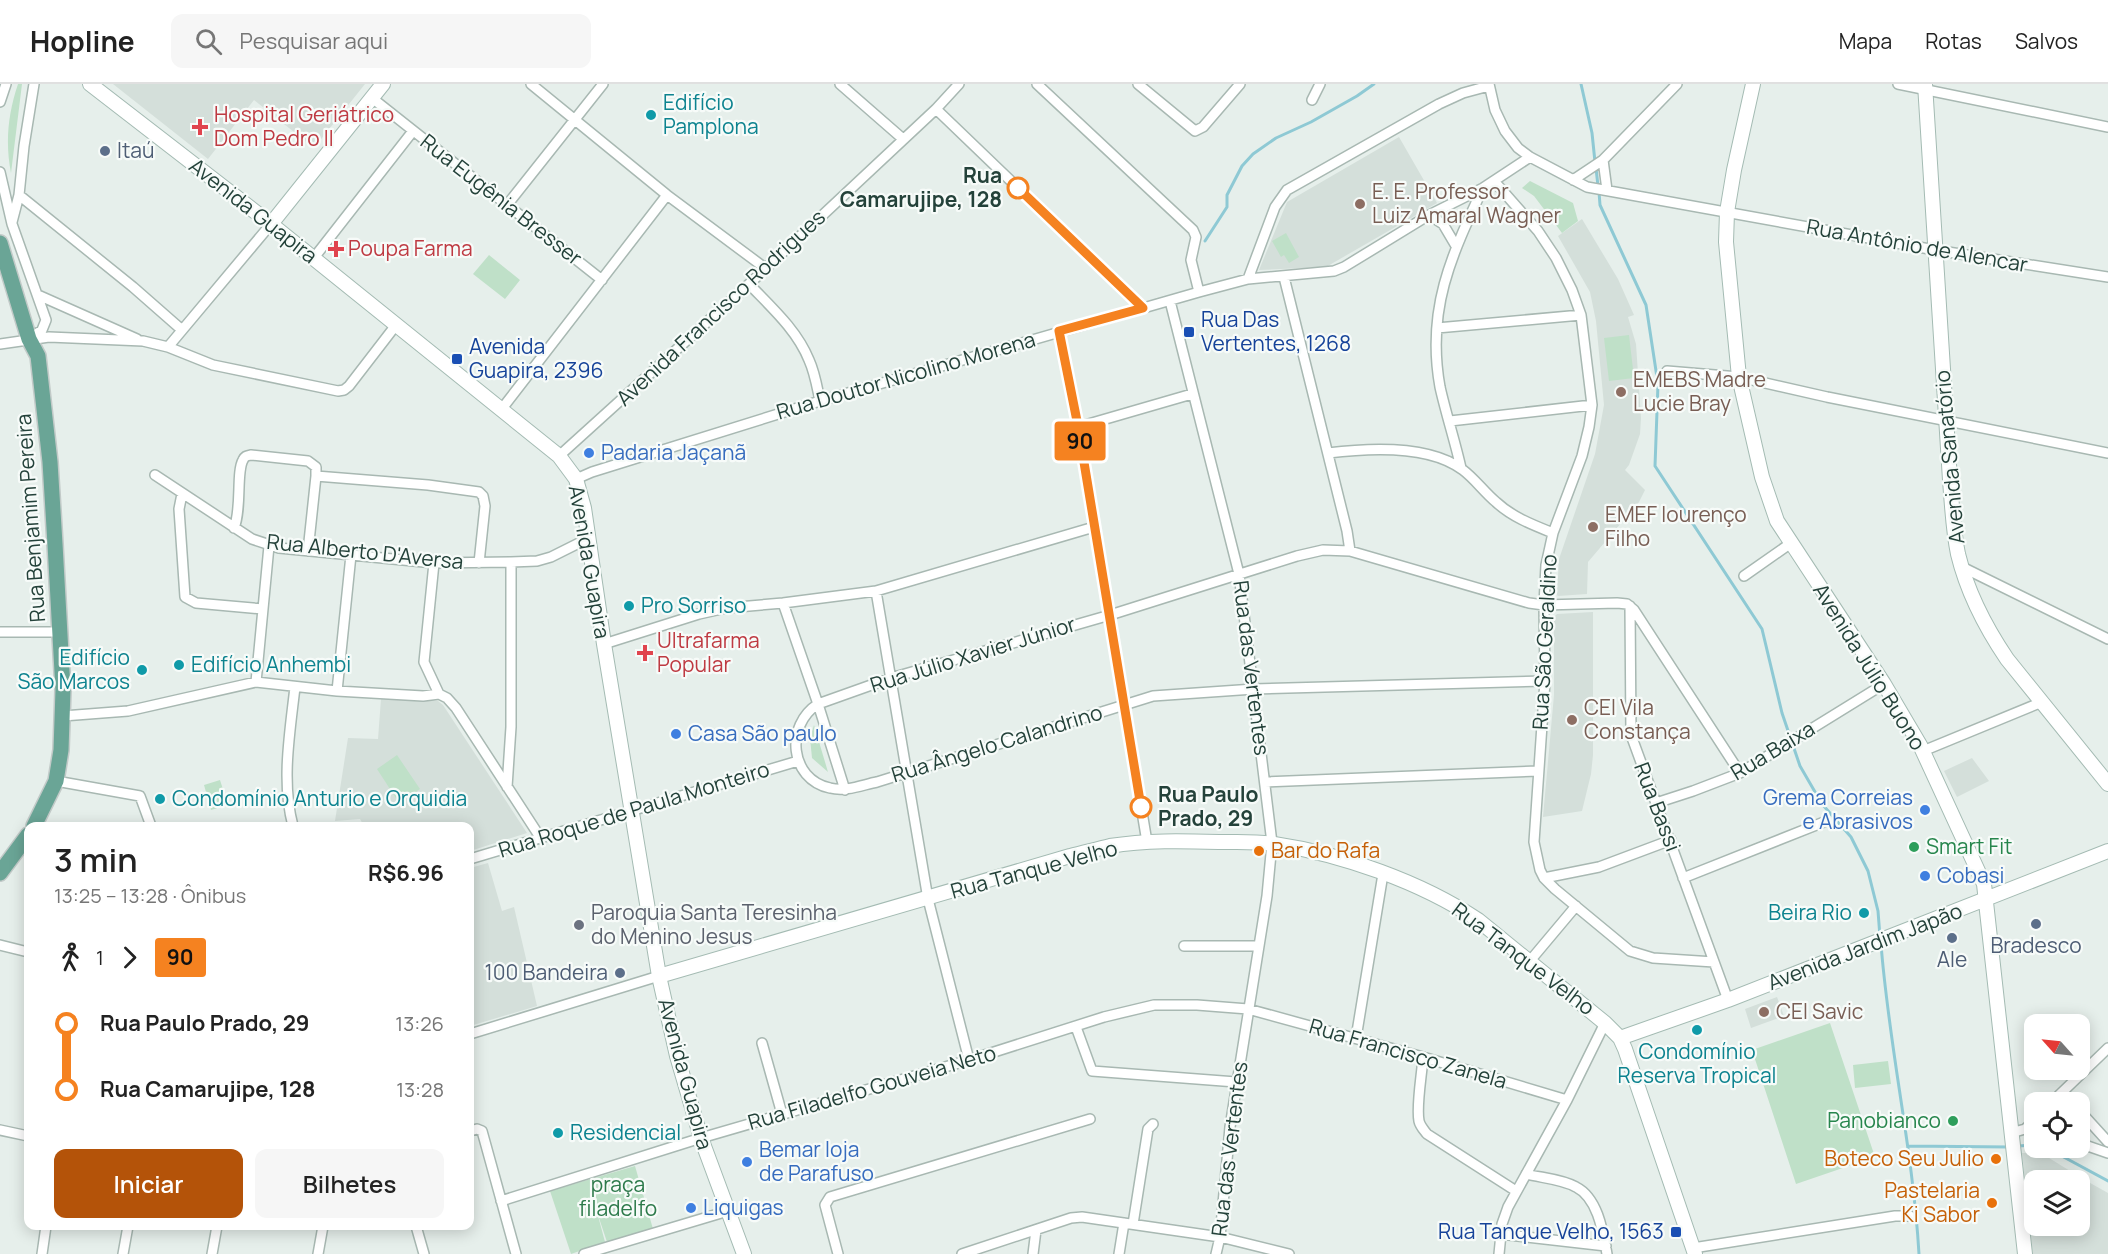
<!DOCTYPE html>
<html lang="pt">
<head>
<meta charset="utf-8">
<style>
	body { margin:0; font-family:Manrope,sans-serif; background:#f6f6f6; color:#222; height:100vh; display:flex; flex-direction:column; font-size:22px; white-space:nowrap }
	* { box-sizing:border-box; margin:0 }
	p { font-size:20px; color:#767676 }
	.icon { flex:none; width:33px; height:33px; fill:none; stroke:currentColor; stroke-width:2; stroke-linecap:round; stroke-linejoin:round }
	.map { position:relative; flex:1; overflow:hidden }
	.drawer { position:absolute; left:24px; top:738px; width:450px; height:408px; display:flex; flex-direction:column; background:#fff; border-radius:12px; box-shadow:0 3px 15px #0003 }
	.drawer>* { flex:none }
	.badge { padding:0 12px; border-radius:4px; font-size:21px; line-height:39px }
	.needle { width:39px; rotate:297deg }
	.buttons { position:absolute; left:2024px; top:930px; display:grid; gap:12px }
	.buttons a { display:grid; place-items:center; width:66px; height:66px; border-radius:12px; background:#fff; box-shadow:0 3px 15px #0003; font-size:30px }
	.map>.badge { position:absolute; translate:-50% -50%; box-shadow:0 0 0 3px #fff }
	.legs { display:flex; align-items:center; gap:9px; height:66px; padding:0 30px; font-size:20px }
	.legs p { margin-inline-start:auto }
	.overview { display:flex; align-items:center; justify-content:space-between; height:102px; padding:0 30px }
	h1 { font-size:33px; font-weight:600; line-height:45px }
	.primary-button { display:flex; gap:12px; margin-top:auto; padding:12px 30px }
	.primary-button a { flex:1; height:69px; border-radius:12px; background:#b45309; color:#fff; font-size:24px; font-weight:600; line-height:69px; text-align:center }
	.primary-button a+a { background:#f6f6f6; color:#222 }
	ul { padding:0 30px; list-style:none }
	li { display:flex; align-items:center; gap:21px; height:66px; font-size:22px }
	li i { display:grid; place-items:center; width:9px; height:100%; margin:0 8px; background:currentColor }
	li i::after { content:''; width:15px; height:15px; margin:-8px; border:4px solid; border-radius:50%; background:#fff }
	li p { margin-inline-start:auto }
	li:first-child i { background:linear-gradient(#0000 50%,currentColor 0) }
	li:last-child i { background:linear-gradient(currentColor 50%,#0000 0) }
	header { display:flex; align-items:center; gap:36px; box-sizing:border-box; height:84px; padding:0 30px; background:#fff; border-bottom:2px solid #e0e0e0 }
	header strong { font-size:28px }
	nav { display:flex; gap:33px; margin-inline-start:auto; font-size:21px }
	.search { width:420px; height:54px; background:#f6f6f6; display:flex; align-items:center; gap:15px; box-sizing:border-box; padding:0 21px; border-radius:12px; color:#767676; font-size:22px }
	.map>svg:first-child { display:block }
	.built { fill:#d4dfda; fill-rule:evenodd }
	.green { fill:#bfe0c8 }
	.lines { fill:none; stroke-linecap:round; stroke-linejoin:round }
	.stream { stroke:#8ec9d4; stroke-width:3 }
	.street-casing { stroke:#a8b8b2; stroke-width:12 }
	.secondary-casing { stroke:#a4bbb3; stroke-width:16 }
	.primary-casing { stroke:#c2cac8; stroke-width:18 }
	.street { stroke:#fff; stroke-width:9 }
	.secondary { stroke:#fff; stroke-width:14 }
	.primary { stroke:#6aa596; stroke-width:15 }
	.line-1-casing { stroke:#fff; stroke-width:14 }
	.line-1 { stroke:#f58220; stroke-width:9 }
	.culture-dot { fill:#0f9aa8; stroke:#f7fbf9; stroke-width:2 }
	.health-dot { fill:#e0444e; stroke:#f7fbf9; stroke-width:2 }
	.service-dot { fill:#5c6f8a; stroke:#f7fbf9; stroke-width:2 }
	.stop-1-dot { fill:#fff; stroke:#f58220; stroke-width:3 }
	.education-dot { fill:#8d6e63; stroke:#f7fbf9; stroke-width:2 }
	.transit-dot { fill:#1a4fb4; stroke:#f7fbf9; stroke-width:2 }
	.shop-dot { fill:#3f7fe0; stroke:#f7fbf9; stroke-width:2 }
	.leisure-dot { fill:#2e9e5b; stroke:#f7fbf9; stroke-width:2 }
	.food-dot { fill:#e8710a; stroke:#f7fbf9; stroke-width:2 }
	.worship-dot { fill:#6b7280; stroke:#f7fbf9; stroke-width:2 }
	.labels { text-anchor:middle; stroke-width:4.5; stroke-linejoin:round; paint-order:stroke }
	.culture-label { font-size:21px; fill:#0d838f; stroke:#f7fbf9; text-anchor:start }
	.health-label { font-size:21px; fill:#be3a42; stroke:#f7fbf9; text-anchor:start }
	.service-label { font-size:21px; fill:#4e5e75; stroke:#f7fbf9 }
	.stop-label { font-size:21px; font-weight:bold; fill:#24423a; stroke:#f7fbf9; text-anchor:end }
	.education-label { font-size:21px; fill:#785e54; stroke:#f7fbf9; text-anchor:start }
	.street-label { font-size:21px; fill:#24423a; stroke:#f7fbf9 }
	.transit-label { font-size:21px; fill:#164399; stroke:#f7fbf9; text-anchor:start }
	.shop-label { font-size:21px; fill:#366cbe; stroke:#f7fbf9; text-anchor:start }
	.leisure-label { font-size:21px; fill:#27864d; stroke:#f7fbf9; text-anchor:start }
	.food-label { font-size:21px; fill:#c56008; stroke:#f7fbf9; text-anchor:end }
	.worship-label { font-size:21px; fill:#5b616d; stroke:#f7fbf9; text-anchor:start }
	.park-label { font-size:21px; fill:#2d7a4b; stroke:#f7fbf9 }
</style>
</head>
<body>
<header>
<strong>Hopline</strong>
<div class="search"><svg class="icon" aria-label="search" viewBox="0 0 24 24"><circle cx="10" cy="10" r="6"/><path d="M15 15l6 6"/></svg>Pesquisar aqui</div>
<nav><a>Mapa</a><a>Rotas</a><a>Salvos</a></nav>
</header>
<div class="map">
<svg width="2108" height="1170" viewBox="0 0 2108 1170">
	<rect width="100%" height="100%" fill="#e6efeb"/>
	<path class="built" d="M113,0h252l-51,64 -60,-48 -46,59z
		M1399,53l38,66 -111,64 -67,3 28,-68z
		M1582,135l36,60 16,36 -6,2 8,27 5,74 -1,16 -11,31 -4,5 20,20 -6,12 -51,60 -1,32 -29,2 -1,-1 2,-36 36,-105 9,-49 -8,-84 -6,-29 -32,-56z
		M1593,528v143l-2,19 -9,37 -39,6 11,-122v-78l3,-3z
		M381,615l57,2 5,4 84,128 -57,18v-25h-106l-4,-7 -25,2 13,-83 30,1z
		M1972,674l17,23 -32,16 -13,-26z
		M488,779l14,48 12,-4 23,99 -67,20v-158z
		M1777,913l7,19 -33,12 -6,-19z
		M2022,1069h19l42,26 25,14v61h-75zM2034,1096h45v46h-45z"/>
	<path class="green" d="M18,0h4l-11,89c-6,-31 -3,-59 7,-89z
		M1530,97l43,22 5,18 -16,12 -28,-37 -12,-8z
		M1286,149l13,24 -10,6 -5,-8 -3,2 -9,-16z
		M489,171l31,25 -15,19 -32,-25z
		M1629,251l5,43 -25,3 -5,-43z
		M814,641l14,47 -16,-14 -2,-20z
		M397,671l23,34 -21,14 -22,-34z
		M220,696l8,25 -17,5 -7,-25z
		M1830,939l45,134 -79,27 -44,-134z
		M1888,977l3,23 -36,4 -2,-23z
		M635,1082l18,63 -46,13 -10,-30 8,30 -34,12 -21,-63z"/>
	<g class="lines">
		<path class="stream" d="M1581,0l11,49 3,29
			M1596,84l2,18
			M1599,108l1,13 46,100 12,79 -3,82 107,163 20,84 18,53 22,38 29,33 17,34 10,40 2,26
			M1205,157l22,-34v-12l15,-29 11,-12 23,-16 35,-16 46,-26 17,-12
			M1881,860c8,104 32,206 38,310
			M1908,1062l101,1
			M2018,1062l16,-1
			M2047,1064l61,33"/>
		<g class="street-casing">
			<path id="street" d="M531,0l136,111 98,73
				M840,0l63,55
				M1037,0l156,146 3,7 -5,23 8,32
				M1138,0l57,47 8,-4 37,-43
				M1489,0l6,26 10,21 13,17 12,9 57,30 348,63 173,27
				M1898,0l210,43
				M372,14l230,182
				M1312,16l8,-16
				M0,18l6,-18
				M936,25l207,199
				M1603,76l4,30
				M0,88l12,52 34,96 -4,10 -13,9
				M1573,96l30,-20 74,-76
				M1494,97l44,50 18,27 16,32 9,25 11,90 -3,22 -7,29 -29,77 -7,32 -2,40 1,76 -11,161 6,28 4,8 11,11 75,62 23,7 61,4
				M19,111l114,92 49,43
				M507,121l96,-121
				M1429,131l14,9 13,22
				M12,138l7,-27 5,-49 10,-62
				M313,175l100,-128
				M1284,193l63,254 3,20
				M1248,195l27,-72 12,-17 152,-86 24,-11 26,-7
				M749,200c22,23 48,46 60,76 6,13 8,27 11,41
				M38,211l99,44
				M1170,217l69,273 33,269 -5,53 -37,231 -10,110 -4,17
				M1437,244l144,-13
				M1059,247l19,96 69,415
				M0,260l49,-7 94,4 25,6 45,18 125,26 6,-1 5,-4 47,-61
				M168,263l103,-123
				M1667,287l72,6 88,20 281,56
				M501,326l166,-215
				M1450,337l142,-16
				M1078,343l114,-33
				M1328,369c40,-5 101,-9 135,17 12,9 21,22 33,32 16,15 37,23 57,31
				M559,372l190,-172 187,-175 23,-25
				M1461,384c-6,-27 -15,-54 -21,-81 -14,-77 11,-131 43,-199
				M155,391l97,64 27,9 155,15 77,-1 26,-1 14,-4 38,-19
				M316,392l112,9 51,7 4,4 2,10 -6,57
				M576,395l16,-7 228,-71 379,-109 49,-13 86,-8 10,-4 85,-52 54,-27 47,-31
				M182,410l-3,15 6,88 11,6 67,6
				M234,444c8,-19 2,-56 9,-68 2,-4 3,-4 8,-5l57,6 8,6v9l-8,75
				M434,479l-10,99 15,32
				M1962,483l146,72
				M1744,492l47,-33
				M876,507l52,308 41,161
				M783,519l35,101 27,86
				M1630,522l1,129 97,265
				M0,548h60
				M604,560l95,-30 27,-6 57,-5 93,-12 218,-64
				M1545,597l-291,8 -101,7 -276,86c-15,3 -31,10 -47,6 -41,-9 -45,-63 -12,-84l73,-26 219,-63 187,-59 26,-6 27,1 179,52 15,2 73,-2 10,1 7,6 106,163
				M256,598l13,-136
				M337,607l14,-136
				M63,632l65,-5 128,-29 81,9 86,5 16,-2 8,4 9,10 84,129
				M1923,667l119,-49
				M56,697l84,15 11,30
				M1265,698l273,-11
				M507,703l4,-60v-165
				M1656,719l37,-12 47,-18 144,-89
				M293,742c-12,-44 -3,-94 2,-139
				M470,775l328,-98
				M1544,794l55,-11 72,-27
				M1683,794l141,-56
				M0,861l28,7
				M1184,862h75
				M1529,878l47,-56
				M1076,943l16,44 144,11
				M470,950l189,-58
				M1356,954l27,-164
				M762,959l20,71
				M1423,973c-1,17 -7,49 -4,64 1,5 5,9 8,13l89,57
				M2063,1008l9,10
				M2052,1018l56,-54
				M2079,1026l29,32
				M0,1046l28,6
				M470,1047l7,-2 5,2 34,123
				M2011,1049l14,-4 9,-8
				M2079,1059l29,10
				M1526,1090c16,4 36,5 50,13 22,11 27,45 31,67
				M501,1117l200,-63 268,-78 135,-43 50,-12h43l51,4 175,48 144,43
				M1133,1140l15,-95 5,-5
				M416,1142l8,28
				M1500,1150l106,12
				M1693,1164l202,-32h15
				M42,1170l4,-28
				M123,1170l5,-28
				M212,1170l5,-28
				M318,1170l5,-28
				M584,1170l144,-43
				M838,1170l-13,-49 5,-8 260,-78
				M962,1170l109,-36 11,-1 138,20 69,17
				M1033,1170l3,-24
				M1119,1170l5,-31
				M1499,1170l3,-30 6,-17 59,-107 38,-77"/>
		</g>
		<g class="secondary-casing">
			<path id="secondary" d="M90,0l181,140 288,232 17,23 8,29 20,136 55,332 18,80 24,82 43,116
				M1753,0l-19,86 -7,42 -1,30 13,135 23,100 15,44 107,163 36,61 64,139 41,370
				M1925,0l25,396c2,25 3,50 8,74 9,37 28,74 49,105l101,125
				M271,140l112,-140
				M659,892l411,-120c13,-3 27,-7 40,-10 36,-6 73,-5 109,-4 18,0 37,-1 55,2 68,10 147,38 204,76l127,103 15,15 5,11 70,205
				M1620,954l108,-38 380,-149"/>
		</g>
		<g class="primary-casing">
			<path id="primary" d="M0,159l29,96 9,17 12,106 5,82 8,146 -2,60 -5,31 -22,45
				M0,789l28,-38"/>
		</g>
		<use href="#street" class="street"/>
		<use href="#secondary" class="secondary"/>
		<use href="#primary" class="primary"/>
	</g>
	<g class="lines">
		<g class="line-1-casing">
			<path id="line-1" d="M1018,104l125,120 -84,23 19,95 63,381"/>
		</g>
		<use href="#line-1" class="line-1"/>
	</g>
	<g class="culture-dot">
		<circle cx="651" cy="31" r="6"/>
		<circle cx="629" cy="522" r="6"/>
		<circle cx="179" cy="581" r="6"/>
		<circle cx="142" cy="586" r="6"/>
		<circle cx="160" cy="715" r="6"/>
		<circle cx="1864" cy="829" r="6"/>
		<circle cx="1697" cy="946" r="6"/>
		<circle cx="558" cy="1049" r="6"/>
	</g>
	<g class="health-dot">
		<path d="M197 34h6v6h6v6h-6v6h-6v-6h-6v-6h6z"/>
		<path d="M333 156h6v6h6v6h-6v6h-6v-6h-6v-6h6z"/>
		<path d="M642 560h6v6h6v6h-6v6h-6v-6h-6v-6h6z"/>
	</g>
	<g class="service-dot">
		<circle cx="105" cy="67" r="6"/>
		<circle cx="2036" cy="840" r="6"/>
		<circle cx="1952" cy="854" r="6"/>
		<circle cx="620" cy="889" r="6"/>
	</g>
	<g class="stop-1-dot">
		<circle cx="1018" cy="104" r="10"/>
		<circle cx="1141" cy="723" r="10"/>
	</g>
	<g class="education-dot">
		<circle cx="1360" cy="120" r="6"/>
		<circle cx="1621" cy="308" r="6"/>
		<circle cx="1593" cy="443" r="6"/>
		<circle cx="1572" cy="636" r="6"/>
		<circle cx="1764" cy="928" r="6"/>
	</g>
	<g class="transit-dot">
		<rect x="1183" y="242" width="12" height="12" rx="3"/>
		<rect x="451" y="269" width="12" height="12" rx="3"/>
		<rect x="1670" y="1142" width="12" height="12" rx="3"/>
	</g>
	<g class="shop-dot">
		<circle cx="589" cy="369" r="6"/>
		<circle cx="676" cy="650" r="6"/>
		<circle cx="1925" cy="726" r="6"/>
		<circle cx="1925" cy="792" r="6"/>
		<circle cx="747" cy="1078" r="6"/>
		<circle cx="691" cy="1124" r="6"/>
	</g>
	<g class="leisure-dot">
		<circle cx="1914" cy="763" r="6"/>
		<circle cx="1953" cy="1037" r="6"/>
	</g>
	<g class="food-dot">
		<circle cx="1259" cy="767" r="6"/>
		<circle cx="1996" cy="1075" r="6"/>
		<circle cx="1992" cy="1119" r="6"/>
	</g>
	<circle class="worship-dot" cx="579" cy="841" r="6"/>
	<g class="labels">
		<g class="culture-label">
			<text x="663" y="26">Edifício<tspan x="663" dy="24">Pamplona</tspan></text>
			<text x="641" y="529">Pro Sorriso</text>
			<text x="130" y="581" text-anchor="end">Edifício<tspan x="130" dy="24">São Marcos</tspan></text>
			<text x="191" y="588">Edifício Anhembi</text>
			<text x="172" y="722">Condomínio Anturio e Orquidia</text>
			<text x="1852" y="836" text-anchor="end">Beira Rio</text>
			<text x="1697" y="975" text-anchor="middle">Condomínio<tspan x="1697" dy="24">Reserva Tropical</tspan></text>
			<text x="570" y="1056">Residencial</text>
		</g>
		<g class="health-label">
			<text x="214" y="38">Hospital Geriátrico<tspan x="214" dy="24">Dom Pedro II</tspan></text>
			<text x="348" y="172">Poupa Farma</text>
			<text x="657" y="564">Ultrafarma<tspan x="657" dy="24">Popular</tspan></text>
		</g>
		<g class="service-label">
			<text x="117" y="74" text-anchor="start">Itaú</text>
			<text x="2036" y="869">Bradesco</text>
			<text x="1952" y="883">Ale</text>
			<text x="608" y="896" text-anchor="end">100 Bandeira</text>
		</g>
		<g class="stop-label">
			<text x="1002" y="99">Rua<tspan x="1002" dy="24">Camarujipe, 128</tspan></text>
			<text x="1158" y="718" text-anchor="start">Rua Paulo<tspan x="1158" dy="24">Prado, 29</tspan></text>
		</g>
		<g class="education-label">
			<text x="1372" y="115">E. E. Professor<tspan x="1372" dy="24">Luiz Amaral Wagner</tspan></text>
			<text x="1633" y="303">EMEBS Madre<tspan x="1633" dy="24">Lucie Bray</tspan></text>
			<text x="1605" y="438">EMEF lourenço<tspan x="1605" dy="24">Filho</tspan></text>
			<text x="1584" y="631">CEI Vila<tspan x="1584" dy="24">Constança</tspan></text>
			<text x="1776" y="935">CEI Savic</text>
		</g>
		<g class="street-label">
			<text transform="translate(501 116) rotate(38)" y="7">Rua Eugênia Bresser</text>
			<text transform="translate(253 127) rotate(38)" y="7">Avenida Guapira</text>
			<text transform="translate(1917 162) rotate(10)" y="7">Rua Antônio de Alencar</text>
			<text transform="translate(721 224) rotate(-43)" y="7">Avenida Francisco Rodrigues</text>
			<text transform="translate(906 292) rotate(-16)" y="7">Rua Doutor Nicolino Morena</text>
			<text transform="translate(1950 373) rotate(-95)" y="7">Avenida Sanatório</text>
			<text transform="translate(31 434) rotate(-94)" y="7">Rua Benjamim Pereira</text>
			<text transform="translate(365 468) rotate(6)" y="7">Rua Alberto D'Aversa</text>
			<text transform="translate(589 478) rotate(80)" y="7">Avenida Guapira</text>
			<text transform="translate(1545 558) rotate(-87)" y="7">Rua São Geraldino</text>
			<text transform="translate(973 571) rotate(-17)" y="7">Rua Júlio Xavier Júnior</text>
			<text transform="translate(1869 583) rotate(58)" y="7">Avenida Júlio Buono</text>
			<text transform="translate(1251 584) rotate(83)" y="7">Rua das Vertentes</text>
			<text transform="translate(997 660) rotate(-17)" y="7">Rua Ângelo Calandrino</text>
			<text transform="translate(1773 667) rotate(-31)" y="7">Rua Baixa</text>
			<text transform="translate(1657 723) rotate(69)" y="7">Rua Bassi</text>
			<text transform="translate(634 726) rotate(-17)" y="7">Rua Roque de Paula Monteiro</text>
			<text transform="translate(1034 786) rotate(-15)" y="7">Rua Tanque Velho</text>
			<text transform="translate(1865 863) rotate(-21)" y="7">Avenida Jardim Japão</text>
			<text transform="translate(1523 875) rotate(37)" y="7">Rua Tanque Velho</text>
			<text transform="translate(1408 970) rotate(16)" y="7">Rua Francisco Zanela</text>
			<text transform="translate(685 990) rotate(75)" y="7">Avenida Guapira</text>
			<text transform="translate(872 1004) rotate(-16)" y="7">Rua Filadelfo Gouveia Neto</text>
			<text transform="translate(1230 1065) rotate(-83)" y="7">Rua das Vertentes</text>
		</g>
		<g class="transit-label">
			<text x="1201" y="243">Rua Das<tspan x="1201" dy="24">Vertentes, 1268</tspan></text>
			<text x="469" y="270">Avenida<tspan x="469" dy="24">Guapira, 2396</tspan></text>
			<text x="1664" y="1155" text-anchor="end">Rua Tanque Velho, 1563</text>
		</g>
		<g class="shop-label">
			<text x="601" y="376">Padaria Jaçanã</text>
			<text x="688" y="657">Casa São paulo</text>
			<text x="1913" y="721" text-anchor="end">Grema Correias<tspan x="1913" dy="24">e Abrasivos</tspan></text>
			<text x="1937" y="799">Cobasi</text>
			<text x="759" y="1073">Bemar loja<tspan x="759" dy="24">de Parafuso</tspan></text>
			<text x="703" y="1131">Liquigas</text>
		</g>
		<g class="leisure-label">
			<text x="1926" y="770">Smart Fit</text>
			<text x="1941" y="1044" text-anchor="end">Panobianco</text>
		</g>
		<g class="food-label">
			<text x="1271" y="774" text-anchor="start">Bar do Rafa</text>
			<text x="1984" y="1082">Boteco Seu Julio</text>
			<text x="1980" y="1114">Pastelaria<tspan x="1980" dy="24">Ki Sabor</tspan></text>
		</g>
		<g class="worship-label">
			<text x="591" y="836">Paroquia Santa Teresinha<tspan x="591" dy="24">do Menino Jesus</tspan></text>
		</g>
		<g class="park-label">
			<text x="618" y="1108">praça<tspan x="618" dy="24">filadelfo</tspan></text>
		</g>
	</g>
</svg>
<div class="buttons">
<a><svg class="needle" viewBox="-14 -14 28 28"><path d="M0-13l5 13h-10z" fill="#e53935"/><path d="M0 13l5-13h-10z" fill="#767676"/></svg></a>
<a><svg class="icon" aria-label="locate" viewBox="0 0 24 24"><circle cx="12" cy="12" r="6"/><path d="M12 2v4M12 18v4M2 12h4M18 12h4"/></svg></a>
<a><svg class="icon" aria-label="layers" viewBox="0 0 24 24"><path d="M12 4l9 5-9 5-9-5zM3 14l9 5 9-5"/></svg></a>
</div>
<b class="badge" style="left:1080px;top:357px;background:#f58220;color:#111">90</b>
<section class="drawer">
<div class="overview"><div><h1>3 min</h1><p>13:25 – 13:28 · Ônibus</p></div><b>R$6.96</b></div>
<div class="legs"><svg class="icon" aria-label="walk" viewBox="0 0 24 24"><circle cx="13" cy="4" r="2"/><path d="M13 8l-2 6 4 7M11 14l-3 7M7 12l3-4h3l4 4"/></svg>1<svg class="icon" aria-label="forward" viewBox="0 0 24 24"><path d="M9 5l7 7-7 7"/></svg><b class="badge" style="background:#f58220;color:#111">90</b></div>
<ul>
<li><i style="color:#f58220"></i><b>Rua Paulo Prado, 29</b><p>13:26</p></li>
<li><i style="color:#f58220"></i><b>Rua Camarujipe, 128</b><p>13:28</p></li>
</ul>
<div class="primary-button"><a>Iniciar</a><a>Bilhetes</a></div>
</section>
</div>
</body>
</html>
